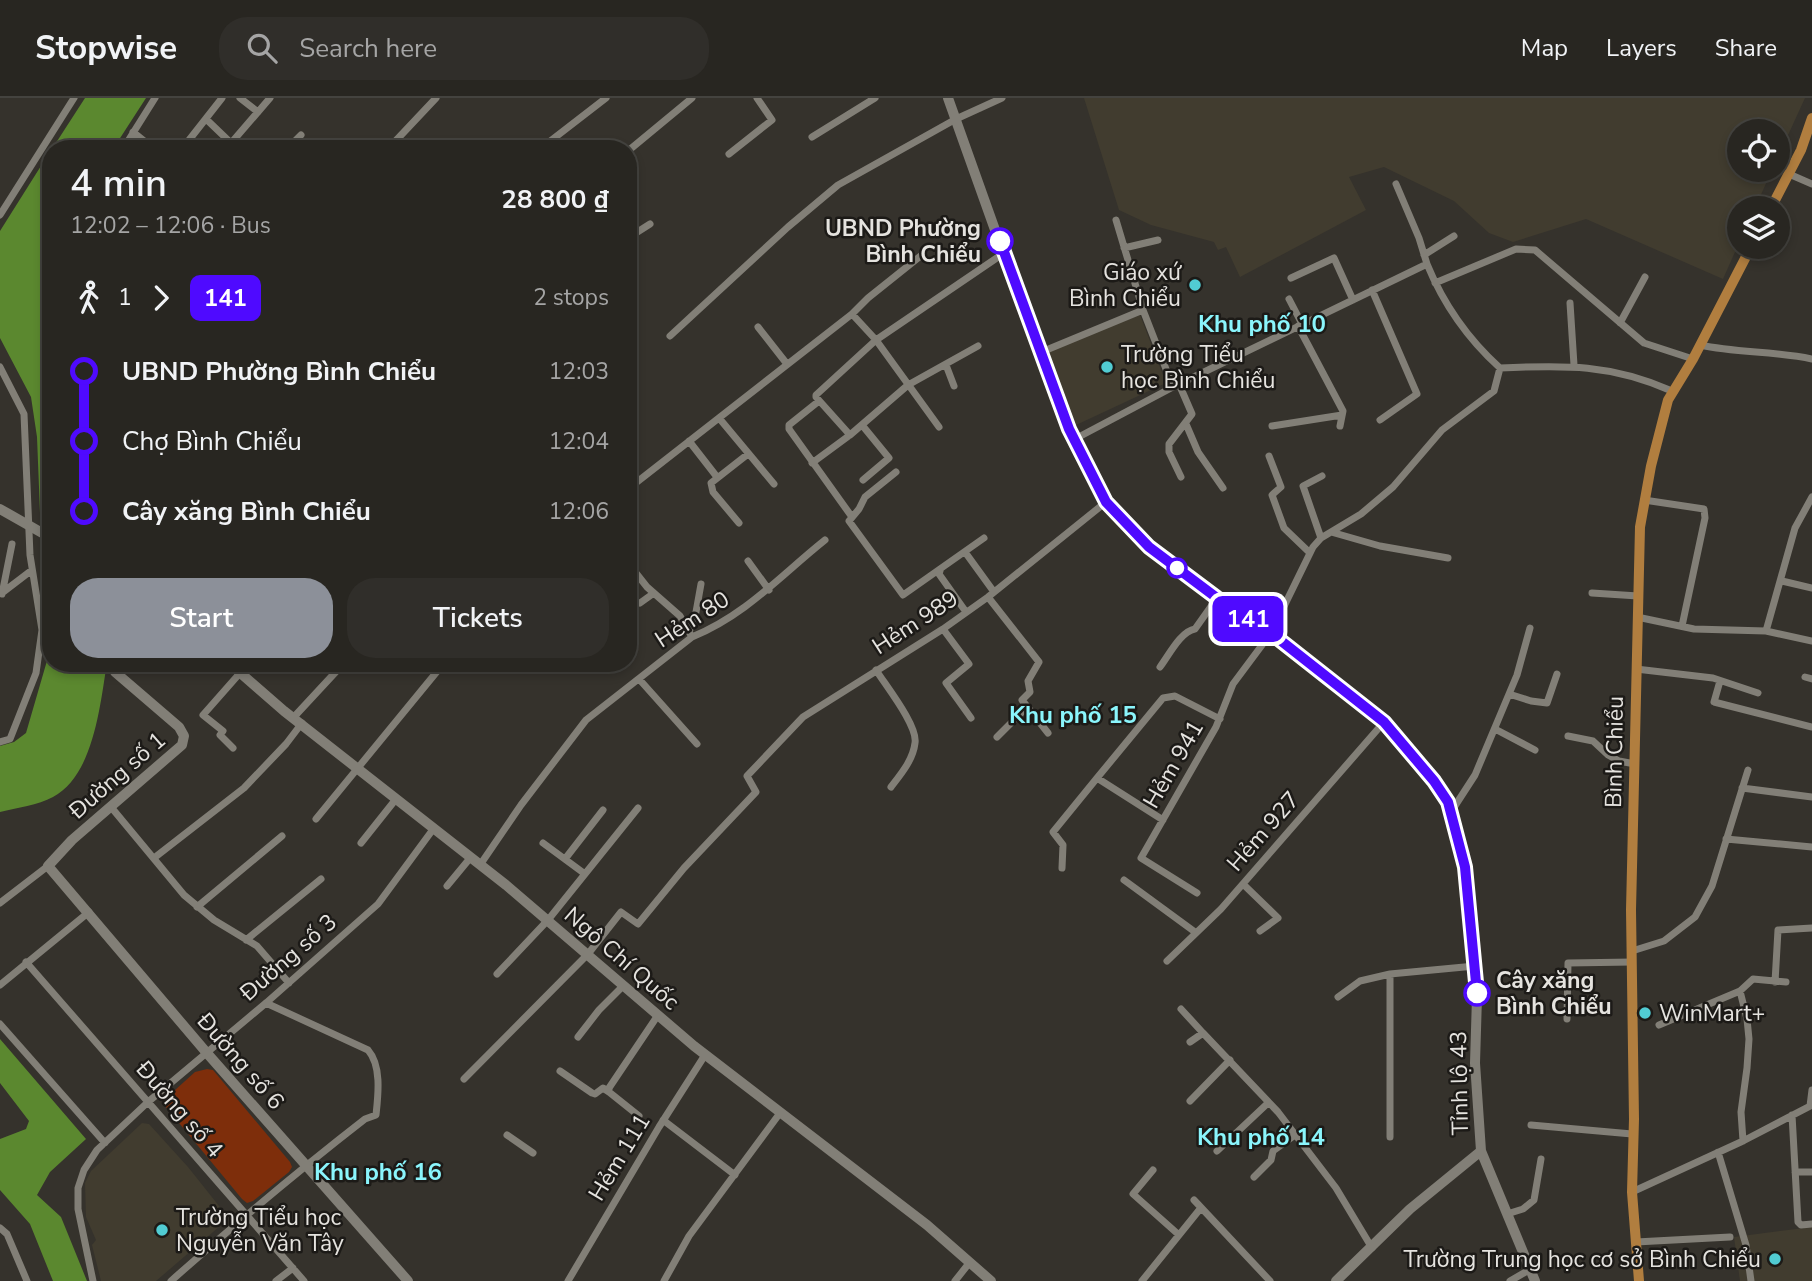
<!DOCTYPE html>
<html lang="en">
<head>
<meta charset="utf-8">
<style>
	body { margin:0; font-family:"Nunito Sans",sans-serif; background:#302e2a; color:#f1f3f6; height:100vh; display:flex; flex-direction:column; font-size:26px; white-space:nowrap }
	* { box-sizing:border-box; margin:0 }
	p { font-size:23px; color:#a5a5a5 }
	.icon { flex:none; width:38px; height:38px; fill:none; stroke:currentColor; stroke-width:2; stroke-linecap:round; stroke-linejoin:round }
	.map { position:relative; flex:1; overflow:hidden }
	.drawer { position:absolute; left:42px; top:42px; width:595px; height:532px; display:flex; flex-direction:column; background:#282621; border-radius:28px; box-shadow:0 4px 10px #0003,0 0 0 2px #44433f }
	.drawer>* { flex:none }
	.badge { padding:0 14px; border-radius:10px; font-size:24px; line-height:46px }
	.fabs { position:absolute; left:1727px; top:21px; display:grid; gap:14px }
	.fabs a { display:grid; place-items:center; width:63px; height:63px; border-radius:50%; background:#282621; box-shadow:0 4px 10px #0003,0 0 0 2px #44433f; font-size:35px }
	.map>.badge { position:absolute; translate:-50% -50%; box-shadow:0 0 0 4px #fff }
	.legs { display:flex; align-items:center; gap:10px; height:77px; padding:0 28px; font-size:23px }
	.legs p { margin-inline-start:auto }
	.head { display:flex; align-items:center; justify-content:space-between; height:119px; padding:0 28px }
	h1 { font-size:38px; font-weight:600; line-height:52px }
	.cta { display:flex; gap:14px; margin-top:auto; padding:14px 28px }
	.cta a { flex:1; height:80px; border-radius:28px; background:#8c9099; color:#fff; font-size:28px; font-weight:600; line-height:80px; text-align:center }
	.cta a+a { background:#302e2a; color:#f1f3f6 }
	ul { padding:0 28px; list-style:none }
	li { display:flex; align-items:center; gap:24px; height:70px; font-size:26px }
	li i { display:grid; place-items:center; width:10px; height:100%; margin:0 9px; background:currentColor }
	li i::after { content:''; width:18px; height:18px; margin:-9px; border:5px solid; border-radius:50%; background:#282621 }
	li p { margin-inline-start:auto }
	li:first-child i { background:linear-gradient(#0000 50%,currentColor 0) }
	li:last-child i { background:linear-gradient(currentColor 50%,#0000 0) }
	header { display:flex; align-items:center; gap:42px; box-sizing:border-box; height:98px; padding:0 35px; background:#282621; border-bottom:2px solid #44433f }
	header strong { font-size:33px }
	nav { display:flex; gap:38px; margin-inline-start:auto; font-size:24px }
	.search { width:490px; height:63px; background:#302e2a; display:flex; align-items:center; gap:18px; box-sizing:border-box; padding:0 24px; border-radius:28px; color:#a5a5a5; font-size:26px }
	.map>svg:first-child { display:block }
	.built { fill:#413c2f }
	.green { fill:#7e2e0b }
	.water { fill:#5b882f }
	.lines { fill:none; stroke-linecap:round; stroke-linejoin:round }
	.street { stroke:#827f77; stroke-width:7 }
	.secondary { stroke:#827f77; stroke-width:10 }
	.primary { stroke:#b17e3f; stroke-width:10 }
	.line-1-casing { stroke:#fff; stroke-width:16 }
	.line-1 { stroke:#4f0aff; stroke-width:10 }
	.stop-1-dot { fill:#fff; stroke:#4f0aff; stroke-width:3.5 }
	.poi-dot { fill:#51ccd3; stroke:#1c1a17; stroke-width:2.5 }
	.labels { text-anchor:middle; stroke-width:5; stroke-linejoin:round; paint-order:stroke }
	.stop-label { font-size:23px; font-weight:bold; fill:#e5e3df; stroke:#1c1a17; text-anchor:end }
	.poi-label { font-size:23px; fill:#e5e3df; stroke:#1c1a17; text-anchor:start }
	.street-label { font-size:23px; fill:#e5e3df; stroke:#1c1a17 }
	.neighbourhood-label { font-size:24px; font-weight:bold; fill:#8af5fc; stroke:#1c1a17 }
</style>
</head>
<body>
<header>
<strong>Stopwise</strong>
<div class="search"><svg class="icon" aria-label="search" viewBox="0 0 24 24"><circle cx="10" cy="10" r="6"/><path d="M15 15l6 6"/></svg>Search here</div>
<nav><a>Map</a><a>Layers</a><a>Share</a></nav>
</header>
<div class="map">
<svg width="1812" height="1183" viewBox="0 0 1812 1183">
	<rect width="100%" height="100%" fill="#35322c"/>
	<path class="built" d="M1084,0h721l-27,59v-26h-38v39h32l-17,38h-15l-1,35 -16,36 -137,-60 -73,23 -24,-9 -35,-32 -70,-34 -35,10 17,33 -126,67 -14,-30 -8,3 -4,-8 -63,-17 -32,-15z
		M1140,217l26,68 -90,42 -28,-75z
		M142,1025l7,1 39,43 39,49v4l-71,61h-55l-9,-36 4,-5 -10,-23 -1,-34 6,-12z
		M1812,1129v54h-72l-6,-44z"/>
	<path class="green" d="M207,971l6,1 77,92 2,5 -3,5 -36,29 -6,2 -5,-4 -77,-93 -1,-6 31,-28z"/>
	<path class="water" d="M85,0h61l-33,51h-61z
		M51,52v102l-9,19 -1,14 4,19 6,12v290l-11,-93 -3,-76 -6,-40 -31,-59v-107z
		M51,549v16h56c-7,42 -13,112 -54,134 -15,8 -36,11 -53,15v-66l14,-4 12,-9z
		M0,941l86,100 -36,33 -13,23 24,22 26,64h-34l-23,-57 -30,-34v-51l26,-10 3,-8 -29,-38z"/>
	<g class="lines">
		<path class="street" d="M240,0l18,14
			M206,21l25,24
			M133,34l21,17
			M812,39l63,-39
			M123,51l32,-51
			M182,51l40,-51
			M226,51l44,-51
			M287,51l14,-14
			M388,51l48,-51
			M540,51l66,-51
			M628,53l64,-53
			M729,56l43,-34 -15,-22
			M1789,76l23,10
			M1396,86l23,54 8,26
			M0,117l74,-117
			M1116,122l27,90 30,77
			M628,140l22,-14
			M1124,150l34,-8
			M1424,157l30,-19
			M51,171l-3,26 3,7
			M1291,180l43,-20 19,42
			M1435,185l81,-34 19,1 109,93 49,16
			M1372,192l45,104 -37,26
			M1289,201l13,25
			M1570,205l4,62
			M852,216l24,26 63,87
			M1620,225l25,-46
			M1298,228l45,85 -3,15
			M758,229l29,37
			M670,238l118,-109 50,-42 118,-66 46,-21
			M1700,247c37,8 75,6 112,14
			M978,248l-70,39 -58,50 -34,-38v-2l60,-55 128,-87
			M1039,255l104,-43
			M946,267l8,21
			M0,269l24,47 6,141 12,75 -6,43 -26,66 -10,3
			M1179,286l13,30 -23,30v8l12,25
			M819,303l-30,24v4l63,88
			M719,320l55,66
			M1186,326l12,28 25,36
			M862,327l27,33 -26,22
			M1272,328l70,-11
			M1073,342l100,-53 254,-123c16,39 42,76 73,104 65,-3 111,-4 172,23
			M689,343l28,36
			M1269,358l12,31 -9,8 12,33 26,25
			M812,365l38,-28
			M896,374l-31,25 -6,12 -10,12 54,74 81,-57
			M628,391l224,-175 16,-16 55,-44
			M1644,402l60,9 1,9 -23,108
			M739,425l-26,-31 -2,-9 37,-29
			M1331,434l49,14 68,12
			M1321,440l-18,-52 19,-10
			M965,454l29,40
			M748,463l21,29
			M628,465l19,24 33,29 12,21
			M940,473l-1,3 27,38
			M1782,483l30,7
			M2,495l30,-23
			M1592,495l46,3
			M2,496l10,-50
			M988,499l51,65 -11,19 2,11 -8,8 26,33
			M640,505l14,-10
			M1637,519l57,12 72,2 46,10
			M943,531l26,35 -23,19 25,35
			M1766,533l29,-103 17,-31
			M689,534l7,-20 5,-28
			M1160,569c9,-12 21,-36 35,-38l22,-31
			M1636,571l77,9 45,15
			M876,572c10,16 42,56 39,73 -2,17 -14,31 -24,44
			M1805,579l7,2
			M639,581l58,65
			M1720,583l-6,21 98,25
			M1509,596l22,7 16,2 10,-29
			M293,620l51,-55
			M1495,631l40,21
			M1568,638l25,5 15,14 11,6 16,3
			M997,639l30,-30
			M233,650l-13,-13 3,-4 -20,-16 37,-42
			M1742,690l70,9
			M111,709l73,88 30,25 43,26 32,37
			M1451,714l24,-37 42,-100 13,-47
			M316,721l128,-156
			M1163,722l-66,-42 66,-80 12,-2 45,23
			M1726,741l86,8
			M361,745l35,-44
			M543,745l42,31
			M154,760l90,-70 42,-44 16,-21
			M565,761l38,-49
			M480,767l41,-60 65,-85 106,-83c54,-22 89,-62 133,-97
			M1062,770l1,-23 -10,-13 44,-54
			M1124,782l71,52
			M1243,786l35,34 -18,13
			M447,788l24,-29
			M1197,795l-56,-35 75,-131 17,-43 38,-51 42,-86 8,-9 40,-24 32,-27 49,-57 52,-39 6,-23
			M0,805l48,-37
			M197,809l85,-71
			M246,842l75,-61
			M1632,853l32,-10 31,-24 17,-31 36,-116
			M1167,863l54,-52 163,-187
			M26,864l278,319
			M497,876l51,-54 90,-112
			M1390,876v163
			M1775,884l3,-52 34,-2
			M0,887l89,-73
			M1740,893l7,28 2,20 -2,29 -6,44 2,29
			M1338,899l22,-16 30,-7 85,-8
			M1181,911l22,24
			M1567,921l1,-56 64,-1
			M0,926l105,119
			M1659,927l81,-34 13,-12 33,3
			M578,939l21,-27 25,-25
			M1190,944l13,-9 75,79 58,76 36,60
			M560,973l32,22 3,1 8,-6 6,4
			M464,981l124,-125 33,-42 17,12 46,-56 72,-76 -9,-16 56,-59 140,-88 45,-32 118,-95
			M1190,1003l40,-41
			M1810,1008l2,-16
			M1792,1017l6,107 3,3 11,-1
			M639,1018l-30,-24v-4l49,-73
			M663,1022l72,55
			M1531,1027l101,9
			M507,1037l26,18
			M1217,1053l51,-48
			M1718,1054l28,93 5,36
			M1153,1072l-20,24 46,41
			M1795,1074h17
			M1254,1079l17,-17 2,-9 22,-16
			M1632,1094l111,-51 69,-36
			M1194,1102l76,81
			M1507,1116l16,-5 11,-9 7,-41
			M0,1130l7,6 20,47
			M1636,1144l94,-5
			M93,1183l-15,-72v-21l6,-18 13,-20 51,-48 118,-99 112,-99 56,-76
			M171,1183c63,-56 127,-110 194,-162l11,-4c2,-19 6,-49 -8,-65l-102,-47
			M276,1183l17,-13
			M568,1183l91,-154 46,-72
			M664,1183l25,-45 91,-123
			M955,1183l15,-19
			M1142,1183l58,-72
			M1510,1183l19,-11"/>
		<path class="secondary" d="M948,0l72,202 49,129 37,73 43,45 68,51 54,35 113,89 50,59 14,21 17,66 8,65 4,64 -2,66 6,88 54,130
			M0,411l51,29
			M115,565v9l64,55 5,9 -2,9 -110,95 -24,26 158,186 202,229
			M229,565l55,48 222,174 188,161 233,179 64,56
			M1336,1183l74,-72 71,-58"/>
		<path class="primary" d="M1771,110l30,-58 11,-32
			M1639,1183l-7,-89 2,-73 -3,-209 9,-383 11,-61 17,-66 25,-41 58,-112"/>
	</g>
	<g class="lines">
		<g class="line-1-casing">
			<path id="line-1" d="M1000,143l69,188 37,73 43,45 68,51 54,35 113,89 50,59 14,21 17,65 12,126"/>
		</g>
		<use href="#line-1" class="line-1"/>
	</g>
	<g class="stop-1-dot">
		<circle cx="1000" cy="143" r="12"/>
		<circle cx="1177" cy="470" r="9"/>
		<circle cx="1477" cy="895" r="12"/>
	</g>
	<g class="poi-dot">
		<circle cx="1195" cy="187" r="7"/>
		<circle cx="1107" cy="269" r="7"/>
		<circle cx="1645" cy="915" r="7"/>
		<circle cx="162" cy="1132" r="7"/>
		<circle cx="1775" cy="1161" r="7"/>
	</g>
	<g class="labels">
		<g class="stop-label">
			<text x="981" y="138">UBND Phường<tspan x="981" dy="26">Bình Chiểu</tspan></text>
			<text x="1496" y="890" text-anchor="start">Cây xăng<tspan x="1496" dy="26">Bình Chiểu</tspan></text>
		</g>
		<g class="poi-label">
			<text x="1181" y="182" text-anchor="end">Giáo xứ<tspan x="1181" dy="26">Bình Chiểu</tspan></text>
			<text x="1121" y="264">Trường Tiểu<tspan x="1121" dy="26">học Bình Chiểu</tspan></text>
			<text x="1659" y="923">WinMart+</text>
			<text x="176" y="1127">Trường Tiểu học<tspan x="176" dy="26">Nguyễn Văn Tây</tspan></text>
			<text x="1761" y="1169" text-anchor="end">Trường Trung học cơ sở Bình Chiểu</text>
		</g>
		<g class="street-label">
			<text transform="translate(692 521) rotate(-33)" y="8">Hẻm 80</text>
			<text transform="translate(915 524) rotate(-33)" y="8">Hẻm 989</text>
			<text transform="translate(1614 654) rotate(-89)" y="8">Bình Chiểu</text>
			<text transform="translate(1173 666) rotate(-60)" y="8">Hẻm 941</text>
			<text transform="translate(117 677) rotate(-41)" y="8">Đường số 1</text>
			<text transform="translate(1263 733) rotate(-49)" y="8">Hẻm 927</text>
			<text transform="translate(288 859) rotate(-41)" y="8">Đường số 3</text>
			<text transform="translate(622 860) rotate(41)" y="8">Ngô Chí Quốc</text>
			<text transform="translate(241 963) rotate(49)" y="8">Đường số 6</text>
			<text transform="translate(1459 985) rotate(-91)" y="8">Tỉnh lộ 43</text>
			<text transform="translate(180 1011) rotate(49)" y="8">Đường số 4</text>
			<text transform="translate(619 1059) rotate(-59)" y="8">Hẻm 111</text>
		</g>
		<g class="neighbourhood-label">
			<text x="1262" y="234">Khu phố 10</text>
			<text x="1073" y="625">Khu phố 15</text>
			<text x="1261" y="1047">Khu phố 14</text>
			<text x="378" y="1082">Khu phố 16</text>
		</g>
	</g>
</svg>
<div class="fabs">
<a><svg class="icon" aria-label="locate" viewBox="0 0 24 24"><circle cx="12" cy="12" r="6"/><path d="M12 2v4M12 18v4M2 12h4M18 12h4"/></svg></a>
<a><svg class="icon" aria-label="layers" viewBox="0 0 24 24"><path d="M12 4l9 5-9 5-9-5zM3 14l9 5 9-5"/></svg></a>
</div>
<b class="badge" style="left:1248px;top:521px;background:#4f0aff;color:#fff">141</b>
<section class="drawer">
<div class="head"><div><h1>4 min</h1><p>12:02 – 12:06 · Bus</p></div><b>28 800 ₫</b></div>
<div class="legs"><svg class="icon" aria-label="walk" viewBox="0 0 24 24"><circle cx="13" cy="4" r="2"/><path d="M13 8l-2 6 4 7M11 14l-3 7M7 12l3-4h3l4 4"/></svg>1<svg class="icon" aria-label="forward" viewBox="0 0 24 24"><path d="M9 5l7 7-7 7"/></svg><b class="badge" style="background:#4f0aff;color:#fff">141</b><p>2 stops</p></div>
<ul>
<li><i style="color:#4f0aff"></i><b>UBND Phường Bình Chiểu</b><p>12:03</p></li>
<li><i style="color:#4f0aff"></i><span>Chợ Bình Chiểu</span><p>12:04</p></li>
<li><i style="color:#4f0aff"></i><b>Cây xăng Bình Chiểu</b><p>12:06</p></li>
</ul>
<div class="cta"><a>Start</a><a>Tickets</a></div>
</section>
</div>
</body>
</html>
